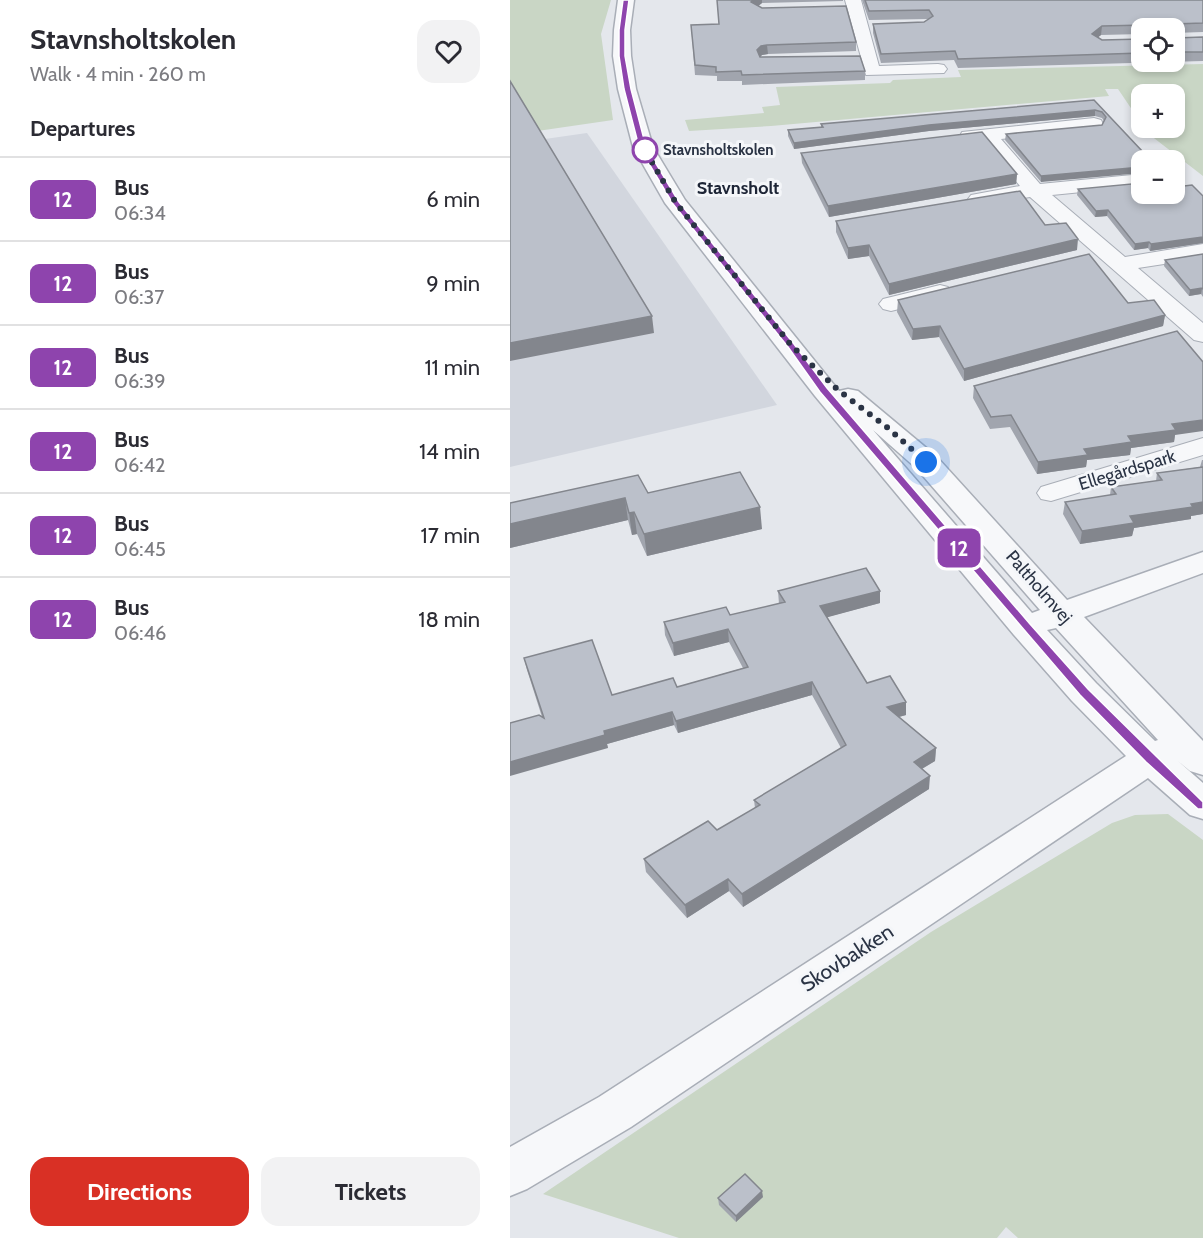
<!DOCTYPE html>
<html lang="en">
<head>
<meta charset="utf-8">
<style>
	body { margin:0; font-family:Cabin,sans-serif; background:#f2f2f3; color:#2b2b33; height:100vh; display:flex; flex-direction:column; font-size:22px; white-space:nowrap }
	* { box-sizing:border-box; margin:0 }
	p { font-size:20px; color:#7c7c81 }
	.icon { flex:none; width:33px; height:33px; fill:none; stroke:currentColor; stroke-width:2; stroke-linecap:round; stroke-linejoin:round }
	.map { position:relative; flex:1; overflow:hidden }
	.sheet { display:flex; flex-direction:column; background:#fff; width:510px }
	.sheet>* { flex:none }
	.badge { padding:0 12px; border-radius:9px; font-size:21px; line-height:39px }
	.controls { position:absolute; left:621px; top:18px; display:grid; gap:12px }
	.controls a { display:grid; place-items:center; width:54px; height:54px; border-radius:12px; background:#fff; box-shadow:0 3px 9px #0003; font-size:30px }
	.you { position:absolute; width:30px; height:30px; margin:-15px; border:4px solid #fff; border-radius:50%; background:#1a73e8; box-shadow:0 0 0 9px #1a73e833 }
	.map>.badge { position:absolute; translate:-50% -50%; box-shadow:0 0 0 3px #fff }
	h2 { padding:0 30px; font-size:22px; line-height:54px }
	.round { display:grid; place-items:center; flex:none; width:63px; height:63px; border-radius:18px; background:#f2f2f3 }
	.head { display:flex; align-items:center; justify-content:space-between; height:102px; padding:0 30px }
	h1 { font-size:28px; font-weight:700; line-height:45px }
	.button { display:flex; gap:12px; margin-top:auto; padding:12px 30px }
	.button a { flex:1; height:69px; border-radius:18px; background:#d93025; color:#fff; font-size:24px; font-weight:700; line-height:69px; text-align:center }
	.button a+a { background:#f2f2f3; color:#2b2b33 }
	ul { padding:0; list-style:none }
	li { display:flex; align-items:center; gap:18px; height:84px; padding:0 30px; border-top:2px solid #e1e1e2 }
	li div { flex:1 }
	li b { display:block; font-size:22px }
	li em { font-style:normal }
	li .badge { min-width:66px; font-weight:700; text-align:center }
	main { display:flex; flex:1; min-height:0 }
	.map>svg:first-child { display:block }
	.built { fill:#d2d6de }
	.green { fill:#c9d6c5 }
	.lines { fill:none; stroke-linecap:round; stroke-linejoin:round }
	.minor-casing { stroke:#a9aeb7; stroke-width:2 }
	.tertiary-casing { stroke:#a9aeb7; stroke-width:3 }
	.minor { fill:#f7f8fa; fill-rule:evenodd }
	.tertiary { fill:#f7f8fa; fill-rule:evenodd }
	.wall { fill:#a1a5ae }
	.shaded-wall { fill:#83868d }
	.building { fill:#bbc0ca; stroke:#83868d; stroke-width:1.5 }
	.line { fill:#8e44ad; stroke:#fff; stroke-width:1.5 }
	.walk { stroke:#2b3445; stroke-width:6; stroke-dasharray:0 10.8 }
	.stop-dot { fill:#fff; stroke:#8e44ad; stroke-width:3 }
	.labels { text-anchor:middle; stroke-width:6; stroke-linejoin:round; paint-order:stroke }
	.far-stop-label { font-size:15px; font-weight:bold; fill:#2b3445; stroke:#f4f6f9; text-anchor:start }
	.far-quarter-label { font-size:18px; font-weight:bold; fill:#1d2536; stroke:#f4f6f9 }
	.street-label { font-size:18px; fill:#2b3445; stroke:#f4f6f9 }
	.near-street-label { font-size:21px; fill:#2b3445; stroke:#f4f6f9 }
</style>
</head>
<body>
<main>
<section class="sheet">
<div class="head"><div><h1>Stavnsholtskolen</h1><p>Walk · 4 min · 260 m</p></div><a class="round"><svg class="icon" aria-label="heart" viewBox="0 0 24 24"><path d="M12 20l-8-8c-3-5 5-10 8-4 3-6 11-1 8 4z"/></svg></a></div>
<h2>Departures</h2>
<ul>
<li><span class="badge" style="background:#8e44ad;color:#fff">12</span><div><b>Bus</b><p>06:34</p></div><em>6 min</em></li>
<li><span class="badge" style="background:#8e44ad;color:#fff">12</span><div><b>Bus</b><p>06:37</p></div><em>9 min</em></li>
<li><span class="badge" style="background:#8e44ad;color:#fff">12</span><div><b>Bus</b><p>06:39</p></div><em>11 min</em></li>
<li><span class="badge" style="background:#8e44ad;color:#fff">12</span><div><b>Bus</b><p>06:42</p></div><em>14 min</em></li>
<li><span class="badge" style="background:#8e44ad;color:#fff">12</span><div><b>Bus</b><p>06:45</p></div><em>17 min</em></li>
<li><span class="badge" style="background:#8e44ad;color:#fff">12</span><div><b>Bus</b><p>06:46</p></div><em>18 min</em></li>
</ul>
<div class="button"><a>Directions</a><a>Tickets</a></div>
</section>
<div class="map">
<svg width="693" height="1238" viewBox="0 0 693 1238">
	<rect width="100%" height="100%" fill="#e4e7ec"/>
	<path class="built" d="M77,133l190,272 -267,62v-323z"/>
	<path class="green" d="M0,0h101l-10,34 12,86 -103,15z
		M693,64v112l-53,-41 -6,-7h30v-34h-32l-1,29 -23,-34h-13l4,7 -338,30 -82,5 -4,-11 79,-7 -2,-6 18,-2 -4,-18 114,-4 3,-3 68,-3 -3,-7z
		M658,814l35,26v398h-185l-12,-11 -9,11h-318l-136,-44 388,-262 181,-109 23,-8z"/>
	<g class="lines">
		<g class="minor-casing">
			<path id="minor" d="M335,0h16l18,66 59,-2 6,1 3,4 -3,4 -78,2z
				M584,118l7,2 2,4 -2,4 -100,11 39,45 102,-10v12l-90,9 73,62 78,-13v14l-65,10 65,55v19l-9,-2 -164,-143 -52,8 -7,-2 -3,-4 3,-4 49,-9 -38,-46h-20l-2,-4 2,-4z
				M430,285l8,2 4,5 -4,5 -57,14 -8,-2 -4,-5 4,-5z
				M693,438v17l-152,46 -10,-2 -4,-6 4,-6z"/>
		</g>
		<g class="tertiary-casing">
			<path id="tertiary" d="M108,0h16l-4,30 1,26 5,33 17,58 32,53 154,191 9,-2 10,2 78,65 131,144 136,-48v21l-119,44 119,124v34l-13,-4 -12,-10 25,22v36l-13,-4 -42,-37 -517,349 -104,62 -17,7v-49l89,-50 527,-341 -54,-55 -58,-66 -199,-239 -150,-193 -32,-56 -15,-58 -5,-33 1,-26zM363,430l43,38 124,142 -8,3zM546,628l102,112 -3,1 -59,-58 -49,-53z"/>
		</g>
		<use href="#minor" class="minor"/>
		<use href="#tertiary" class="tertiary"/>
	</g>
	<path class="wall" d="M207,0h126v1l-81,2 -4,3 4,2 94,34v9l-88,3 -6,1 -2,2 105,14v9l-123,5v-4h-25v-5l-22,-1 -4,-50 28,-1z
		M352,0h341v32l-29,1v-5h-32v6l-41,1 -3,2 4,3 40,-1v23h32v-25l1,1 28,-1v24l-245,7 -4,-8 -73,3 -8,-30v-9l51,-2 5,-3 -60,1z
		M584,100l50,53 -103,29 -36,-42 1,-6 96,-9 2,-4 -2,-3 -7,-2 -166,15 -135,18 -6,-13v-6l33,-3v-3z
		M291,153l216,21 -1,10 -187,33 -27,-54z
		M674,186l19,10v47l-53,8 -2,-3 -14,2 -27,-34 -12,1 -18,-22 1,-6z
		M326,221l209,4 32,25 -188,45 -20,-39 -21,3 -12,-27z
		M693,254v43l-2,-3 -12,2 -25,-30 1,-6z
		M388,300l230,3 37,12 -2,11 -199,55 -25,-44 -27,3 -15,-28z
		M464,386l201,49 -1,7 -43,6 -1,7 -43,5 -1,7 -49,7 -27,-47 -20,2 -17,-31z
		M692,460h1v54l-12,2v3l-57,9 -2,8 -52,8 -17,-30 2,-12 45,-7 1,-8 45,-6 1,-8 43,-6z
		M138,493l114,36 -115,27 -10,-22 -5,1 -4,-15 -118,28v-45z
		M268,591h102v12l-53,14 40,66 39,19v13l-7,2 37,31 -1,13 -13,8 7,20 -186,118 -14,-16 -42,27 -41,-46 -2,-13 73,-29 38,-22 -1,-8 87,-52 -29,-53 -134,38 -4,-8 -67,19 1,4 -66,-31 -15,-47 -3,-12 88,37 65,-8 66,-19 -14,-26 -55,14 -9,-21 -1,-13 66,-7 49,-11z
		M253,1197l-27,25 -17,-17 -1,-7z"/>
	<path class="shaded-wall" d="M244,0h8v3l-10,8 -1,-9z
		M592,26l-1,9 -10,8 1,-9z
		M257,45l1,9 -6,1 -5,5v-10l4,-4z
		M585,110v6l-166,15 -135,18v-6l135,-18z
		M632,167v6l-101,9v-6z
		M507,174l-1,10 -187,33 -1,-11z
		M598,210l-1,6 -12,1 1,-6z
		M693,237v6l-53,8 1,-7z
		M568,239l-1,11 -188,45v-11z
		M639,242l-1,6 -14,2 1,-6z
		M359,245v11l-21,3v-11z
		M692,288l-1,6 -12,2 1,-6z
		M655,315l-2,11 -199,55v-12z
		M142,316l2,17 -144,28v-18z
		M430,326l-1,11 -27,3 1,-11z
		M693,420v11l-28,4 -1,7 -43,6 -1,7 -43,5 -1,7 -49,7 1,-12 134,-38z
		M115,498l3,22 -118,28v-24z
		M693,502v12l-12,2v3l-57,9 -2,8 -52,8 2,-13 48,-15z
		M250,507l2,22 -115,27 -3,-22z
		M124,512l3,22 -5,1 -3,-22z
		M370,591v12l-59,16 -1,-13z
		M218,629l1,13 -55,14 -1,-13z
		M302,682v13l-134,38 -2,-12z
		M396,702v13l-19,5v-13z
		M162,712l2,13 -67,19 1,4 -98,28v-14l94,-31z
		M426,748l-1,13 -22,13 1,-12z
		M420,776l-1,13 -186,118 -1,-13z
		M218,879l1,12 -42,27 -2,-13z
		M252,1191l1,6 -27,25v-6z"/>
	<path class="building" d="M207,0h37l-3,2 11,6 84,-2 10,36 -89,3 -6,1 -4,4 3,7 100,-1 5,15 -123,4 -1,-4 -25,1v-5l-21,-2 -4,-40 28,-1z
		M355,0h338v23l-29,1 -1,4h-28v-3l-43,1 -10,8 10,6 40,-1v14l-184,6 -3,-8 -74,3 -8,-30 51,-2 9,-6 -4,-6 -60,1z
		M664,37l1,1 28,-1v15h-29z
		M0,81l142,235 -142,27z
		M584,100l50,53 16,7h-18v7l-101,9 -35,-42 96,-9 4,-8 -4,-5 -7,-2 -166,15 -135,18 -6,-13 35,-3 -2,-3z
		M472,132l35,42 -189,32 -27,-53z
		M664,176l10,10 8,-1 11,11v41l-52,7 -2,-2 -14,2 -27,-34 -12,1 -18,-22 64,-6v11h32z
		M510,191l25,34 21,-2 12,16 -189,45 -20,-39 -21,3 -12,-27z
		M579,254l39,49 26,-3 11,15 -201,54 -24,-43 -27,3 -15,-29z
		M693,254v35l-1,-1 -12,2 -25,-30z
		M667,331l26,31v58l-31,4 4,6 -48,6 4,6 -48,7 4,6 -50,7 -27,-47 -20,2 -17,-31z
		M693,467v35l-12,2 2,3 -63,9 4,7 -52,8 -17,-29 51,-8 -5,-7 51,-7 -5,-7z
		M230,472l20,35 -116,27 -10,-22 -5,1 -4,-15 -115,26v-21l128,-28 10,18z
		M356,568l14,23 -60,15 47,77 23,-7 16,26 -19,5 49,41 -22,14 16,14 -188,118 -14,-15 -43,26 -41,-46 64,-38 9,9 43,-25 -6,-5 92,-55 -34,-63 -136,39 -4,-9 -68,19 1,4 -95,27v-39l29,-8 5,3 -20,-60 68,-18 20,55 61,-17 4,9 71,-20 -20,-38 -55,14 -9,-21 62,-15 4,8 55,-13 -7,-11z
		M235,1174l17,17 -26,25 -18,-18z"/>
	<path class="line" d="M113,0h6l-4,30v26l6,33 15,58 33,55 115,142 33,44 203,236 58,65 67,66 48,47v7h-5l-52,-47 -66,-67 -260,-303 -32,-45 -115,-143 -34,-57 -15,-58 -5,-33v-26z"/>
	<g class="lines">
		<path class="walk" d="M135,150l-2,-3 33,56 115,142 47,45 50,38 38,34"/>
	</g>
	<circle class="stop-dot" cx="135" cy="150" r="12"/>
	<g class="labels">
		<g class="far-stop-label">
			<text x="153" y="155">Stavnsholtskolen</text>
		</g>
		<g class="far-quarter-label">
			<text x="228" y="194">Stavnsholt</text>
		</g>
		<g class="street-label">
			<text transform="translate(617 470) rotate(-17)" y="6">Ellegårdspark</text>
			<text transform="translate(529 587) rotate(49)" y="6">Paltholmvej</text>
		</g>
		<g class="near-street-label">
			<text transform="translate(337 958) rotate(-33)" y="7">Skovbakken</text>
		</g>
	</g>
</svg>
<div class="controls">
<a><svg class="icon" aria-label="locate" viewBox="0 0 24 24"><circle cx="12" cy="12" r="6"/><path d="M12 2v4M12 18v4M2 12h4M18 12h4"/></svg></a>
<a>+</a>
<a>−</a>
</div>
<div class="you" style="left:416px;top:462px"></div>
<b class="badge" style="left:449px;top:548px;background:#8e44ad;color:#fff">12</b>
</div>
</main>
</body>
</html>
